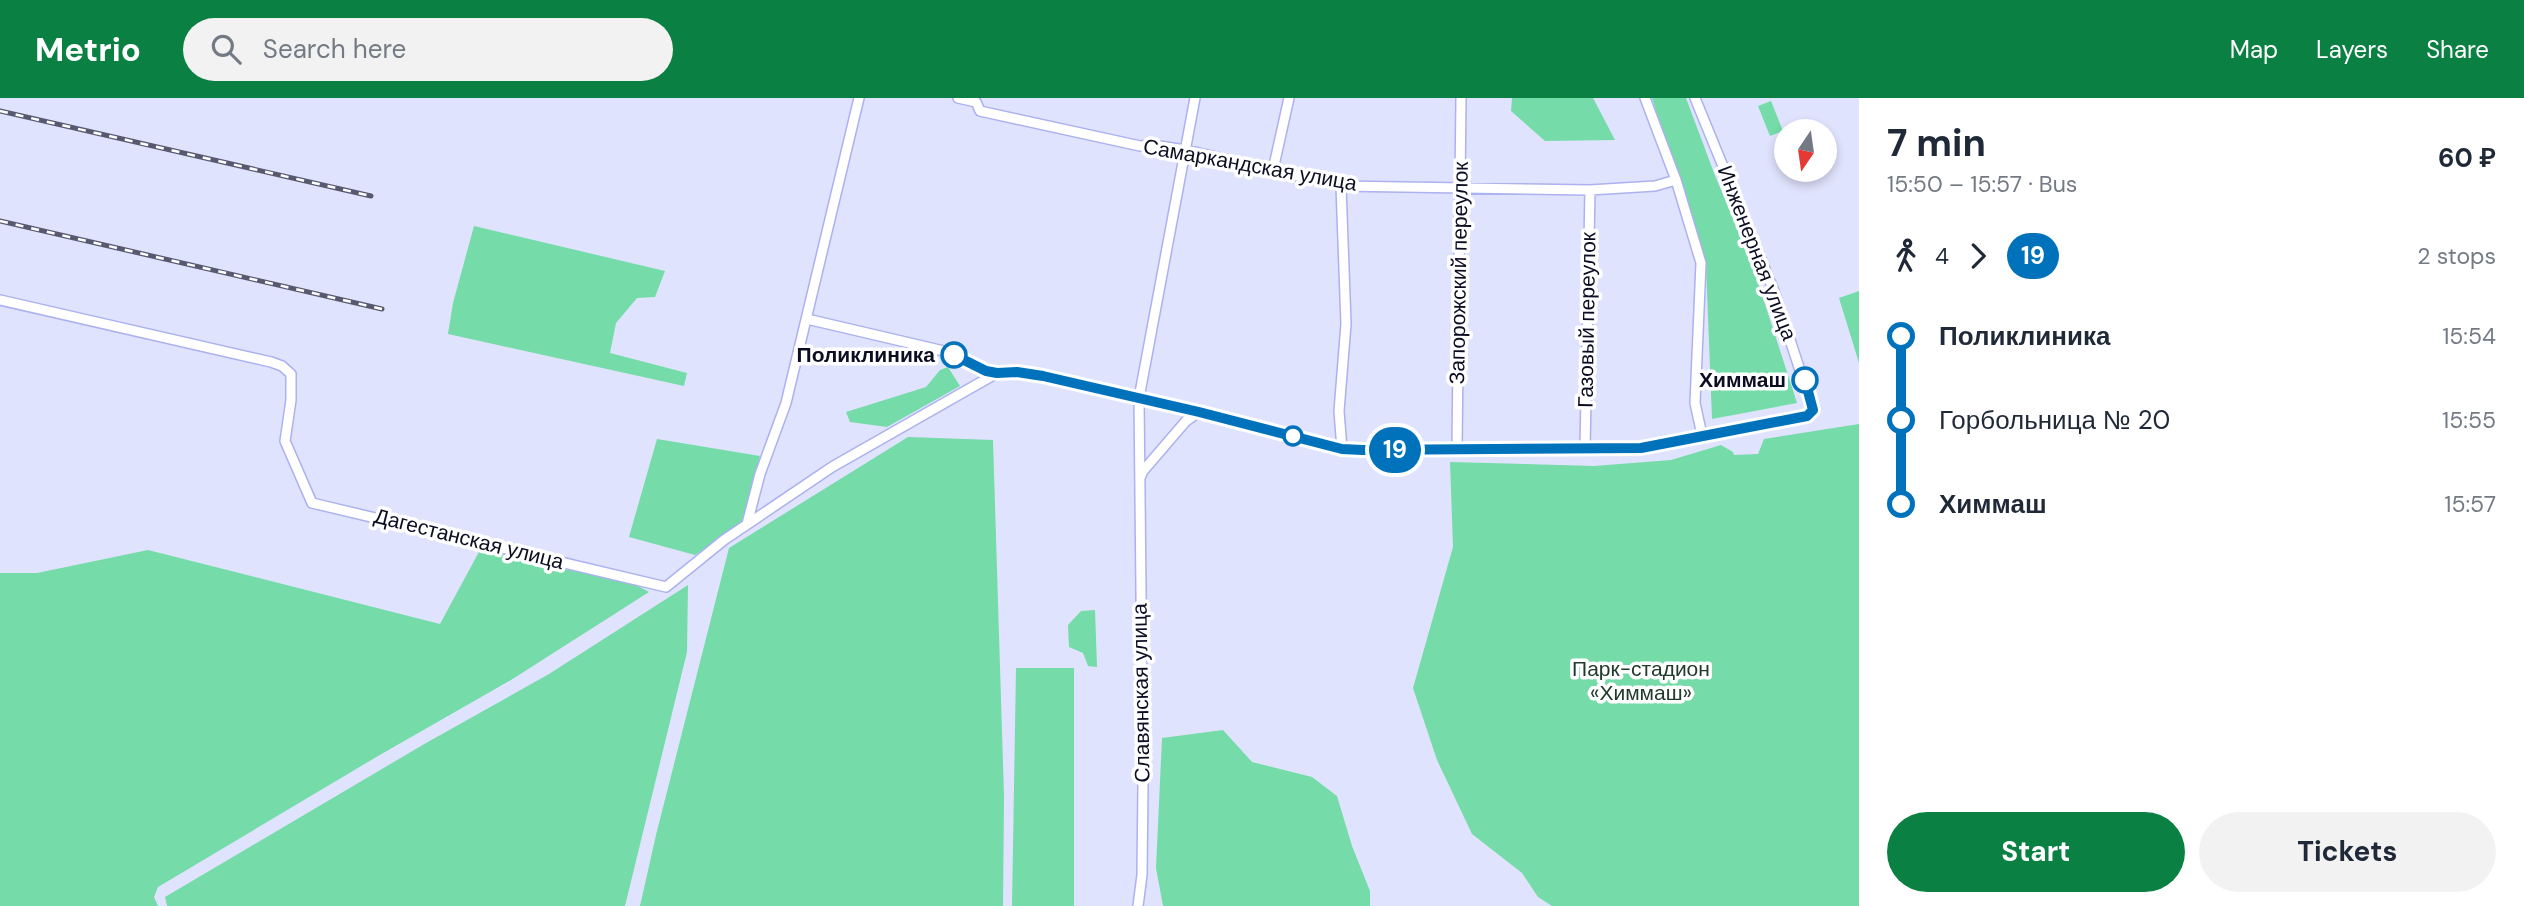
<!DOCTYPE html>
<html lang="en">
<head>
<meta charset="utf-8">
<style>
	body { margin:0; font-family:"DM Sans",sans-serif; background:#f2f2f3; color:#1f2937; height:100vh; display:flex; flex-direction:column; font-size:26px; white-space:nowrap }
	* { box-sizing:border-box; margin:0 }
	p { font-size:23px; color:#747a83 }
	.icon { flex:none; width:38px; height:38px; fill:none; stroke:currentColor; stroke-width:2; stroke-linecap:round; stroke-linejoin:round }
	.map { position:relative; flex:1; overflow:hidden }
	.sheet { display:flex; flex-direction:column; background:#fff; width:665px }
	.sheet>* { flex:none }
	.badge { padding:0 14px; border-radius:23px; font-size:24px; line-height:46px }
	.needle { width:46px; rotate:193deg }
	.buttons { position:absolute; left:1774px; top:21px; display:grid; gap:14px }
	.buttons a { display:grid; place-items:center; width:63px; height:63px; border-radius:50%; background:#fff; box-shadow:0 4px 10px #0003; font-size:35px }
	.map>.badge { position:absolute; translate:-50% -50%; box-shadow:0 0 0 4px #fff }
	.legs { display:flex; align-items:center; gap:10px; height:77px; padding:0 28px; font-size:23px }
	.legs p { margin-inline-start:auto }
	.overview { display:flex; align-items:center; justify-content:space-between; height:119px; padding:0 28px }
	h1 { font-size:38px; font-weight:700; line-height:52px }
	.primary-button { display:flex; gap:14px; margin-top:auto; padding:14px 28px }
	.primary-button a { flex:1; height:80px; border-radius:42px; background:#0b8043; color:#fff; font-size:28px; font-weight:700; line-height:80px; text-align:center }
	.primary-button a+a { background:#f2f2f3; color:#1f2937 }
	ul { padding:0 28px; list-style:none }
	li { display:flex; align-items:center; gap:24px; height:84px; font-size:26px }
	li i { display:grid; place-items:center; width:10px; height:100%; margin:0 9px; background:currentColor }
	li i::after { content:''; width:18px; height:18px; margin:-9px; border:5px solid; border-radius:50%; background:#fff }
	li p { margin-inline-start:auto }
	li:first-child i { background:linear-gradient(#0000 50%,currentColor 0) }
	li:last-child i { background:linear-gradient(currentColor 50%,#0000 0) }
	header { display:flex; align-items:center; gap:42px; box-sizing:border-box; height:98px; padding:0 35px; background:#0b8043; color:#fff }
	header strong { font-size:33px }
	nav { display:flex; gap:38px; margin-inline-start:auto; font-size:24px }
	.search { width:490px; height:63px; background:#f2f2f3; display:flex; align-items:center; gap:18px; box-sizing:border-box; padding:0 24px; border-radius:38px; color:#747a83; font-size:26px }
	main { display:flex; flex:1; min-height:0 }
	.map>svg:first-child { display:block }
	.green { fill:#75dba8 }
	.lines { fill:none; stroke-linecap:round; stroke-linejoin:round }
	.minor-casing { stroke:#acb1ef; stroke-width:12 }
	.minor { stroke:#fff; stroke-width:9 }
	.rail-casing { stroke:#575970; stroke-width:5 }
	.rail { stroke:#fff; stroke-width:2.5; stroke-dasharray:8; stroke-linecap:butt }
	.line-1-casing { stroke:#fff; stroke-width:16 }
	.line-1 { stroke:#0072bc; stroke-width:10 }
	.stop-1-dot { fill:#fff; stroke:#0072bc; stroke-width:3.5 }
	.labels { text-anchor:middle; stroke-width:7; stroke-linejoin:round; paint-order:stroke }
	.street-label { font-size:21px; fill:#0c0d22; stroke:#fff }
	.stop-label { font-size:21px; font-weight:bold; fill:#0c0d22; stroke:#fff; text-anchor:end }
	.park-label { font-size:21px; fill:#213a2d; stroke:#fff }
</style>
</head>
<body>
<header>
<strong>Metrio</strong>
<div class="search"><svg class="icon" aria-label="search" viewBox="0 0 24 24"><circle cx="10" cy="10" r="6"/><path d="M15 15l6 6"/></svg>Search here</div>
<nav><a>Map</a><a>Layers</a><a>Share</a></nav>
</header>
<main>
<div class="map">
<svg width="1859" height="808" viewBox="0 0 1859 808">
	<rect width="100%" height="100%" fill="#e0e3fd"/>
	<path class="green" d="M1512,0h81l22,42 -70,1 -34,-30z
		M1652,0h34l28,75 38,91 45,139 -85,16 -6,-153z
		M1771,3l12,30 -13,5 -12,-30z
		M474,128l191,45 -10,26 -18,1 -21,25 -6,30 77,20 -3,13 -236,-52 5,-31z
		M1859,193v72l-20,-65z
		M948,269l12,19 -73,41 -37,-5 -4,-10 80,-25 14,-17z
		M1859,326v482h-307l-14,-9 -16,-24 -50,-39 -35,-74 -24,-72 40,-141 -3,-85 144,4 77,-6 50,-15 12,7 1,3 24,-1 6,-15z
		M908,339l85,3 11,356 -1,110h-363l16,-71 73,-287z
		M657,341l103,17 -18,69 -47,30 -66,-18z
		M148,452l292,74 40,-74 156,35 13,7 -138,88 -133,76 -220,131 -4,10 4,9h-158v-333h37z
		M688,487l-1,67 -62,254h-458l-2,-9 261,-154 123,-69z
		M1095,512l2,57 -9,-1 -5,-13 -14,-6 -1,-22 13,-14z
		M1016,570h58v238h-62z
		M1223,632l29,32 60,15 25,19 15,50 18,45v15h-207l-7,-38 6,-130z"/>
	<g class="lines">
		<g class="minor-casing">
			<path id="minor" d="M958,0l18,4 4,9 160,35 12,-1 34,5 155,36 249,4 65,-4 21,-6
				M1645,0l31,82 25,83 -6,140 7,32
				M1273,72l16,-72
				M1341,88l5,138 -7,87 3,38
				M0,202l271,62 11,4 9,8v26l-6,41 27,62 354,84 58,-47 108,-73 165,-94
				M807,221l141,33 39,19 30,1 26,4 156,36 143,37 20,1 279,-2 166,-32 6,-6 -39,-119 -79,-193
				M1457,351l4,-351
				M1585,351l5,-259
				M1140,380l3,-7 43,-50 13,-9
				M747,426l13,-50 26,-71 73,-305
				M1138,808l4,-31 1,-90 -4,-387 56,-300"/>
		</g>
		<use href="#minor" class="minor"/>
		<g class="rail-casing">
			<path id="rail" d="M0,13l371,85
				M0,123l382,88"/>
		</g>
		<use href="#rail" class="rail"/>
	</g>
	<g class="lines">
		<g class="line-1-casing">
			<path id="line-1" d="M954,257l32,16 11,2 20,-1 26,4 156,36 143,37 20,1 279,-2 166,-32 6,-6 -8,-30"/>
		</g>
		<use href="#line-1" class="line-1"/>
	</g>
	<g class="stop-1-dot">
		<circle cx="954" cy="257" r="12"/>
		<circle cx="1805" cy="282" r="12"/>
		<circle cx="1293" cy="338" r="9"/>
	</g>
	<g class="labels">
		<g class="street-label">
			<text transform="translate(1250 67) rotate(10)" y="7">Самаркандская улица</text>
			<text transform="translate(1757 155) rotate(69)" y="7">Инженерная улица</text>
			<text transform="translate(1459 175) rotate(-89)" y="7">Запорожский переулок</text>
			<text transform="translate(1587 222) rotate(-89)" y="7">Газовый переулок</text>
			<text transform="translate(469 441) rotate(14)" y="7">Дагестанская улица</text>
			<text transform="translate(1141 595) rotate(-91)" y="7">Славянская улица</text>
		</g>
		<g class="stop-label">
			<text x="935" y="264">Поликлиника</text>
			<text x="1786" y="289">Химмаш</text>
		</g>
		<g class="park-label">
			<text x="1641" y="578">Парк-стадион<tspan x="1641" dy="24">«Химмаш»</tspan></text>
		</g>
	</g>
</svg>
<div class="buttons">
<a><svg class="needle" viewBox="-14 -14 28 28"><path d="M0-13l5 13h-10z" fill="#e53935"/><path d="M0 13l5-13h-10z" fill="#747a83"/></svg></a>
</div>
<b class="badge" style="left:1395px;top:352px;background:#0072bc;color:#fff">19</b>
</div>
<section class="sheet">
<div class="overview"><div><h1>7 min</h1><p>15:50 – 15:57 · Bus</p></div><b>60 ₽</b></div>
<div class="legs"><svg class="icon" aria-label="walk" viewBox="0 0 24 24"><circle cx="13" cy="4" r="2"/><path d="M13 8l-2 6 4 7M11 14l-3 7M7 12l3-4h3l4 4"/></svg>4<svg class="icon" aria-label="forward" viewBox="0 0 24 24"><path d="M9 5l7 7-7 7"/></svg><b class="badge" style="background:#0072bc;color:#fff">19</b><p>2 stops</p></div>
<ul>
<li><i style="color:#0072bc"></i><b>Поликлиника</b><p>15:54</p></li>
<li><i style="color:#0072bc"></i><span>Горбольница № 20</span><p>15:55</p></li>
<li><i style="color:#0072bc"></i><b>Химмаш</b><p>15:57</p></li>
</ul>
<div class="primary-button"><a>Start</a><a>Tickets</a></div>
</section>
</main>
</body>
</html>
